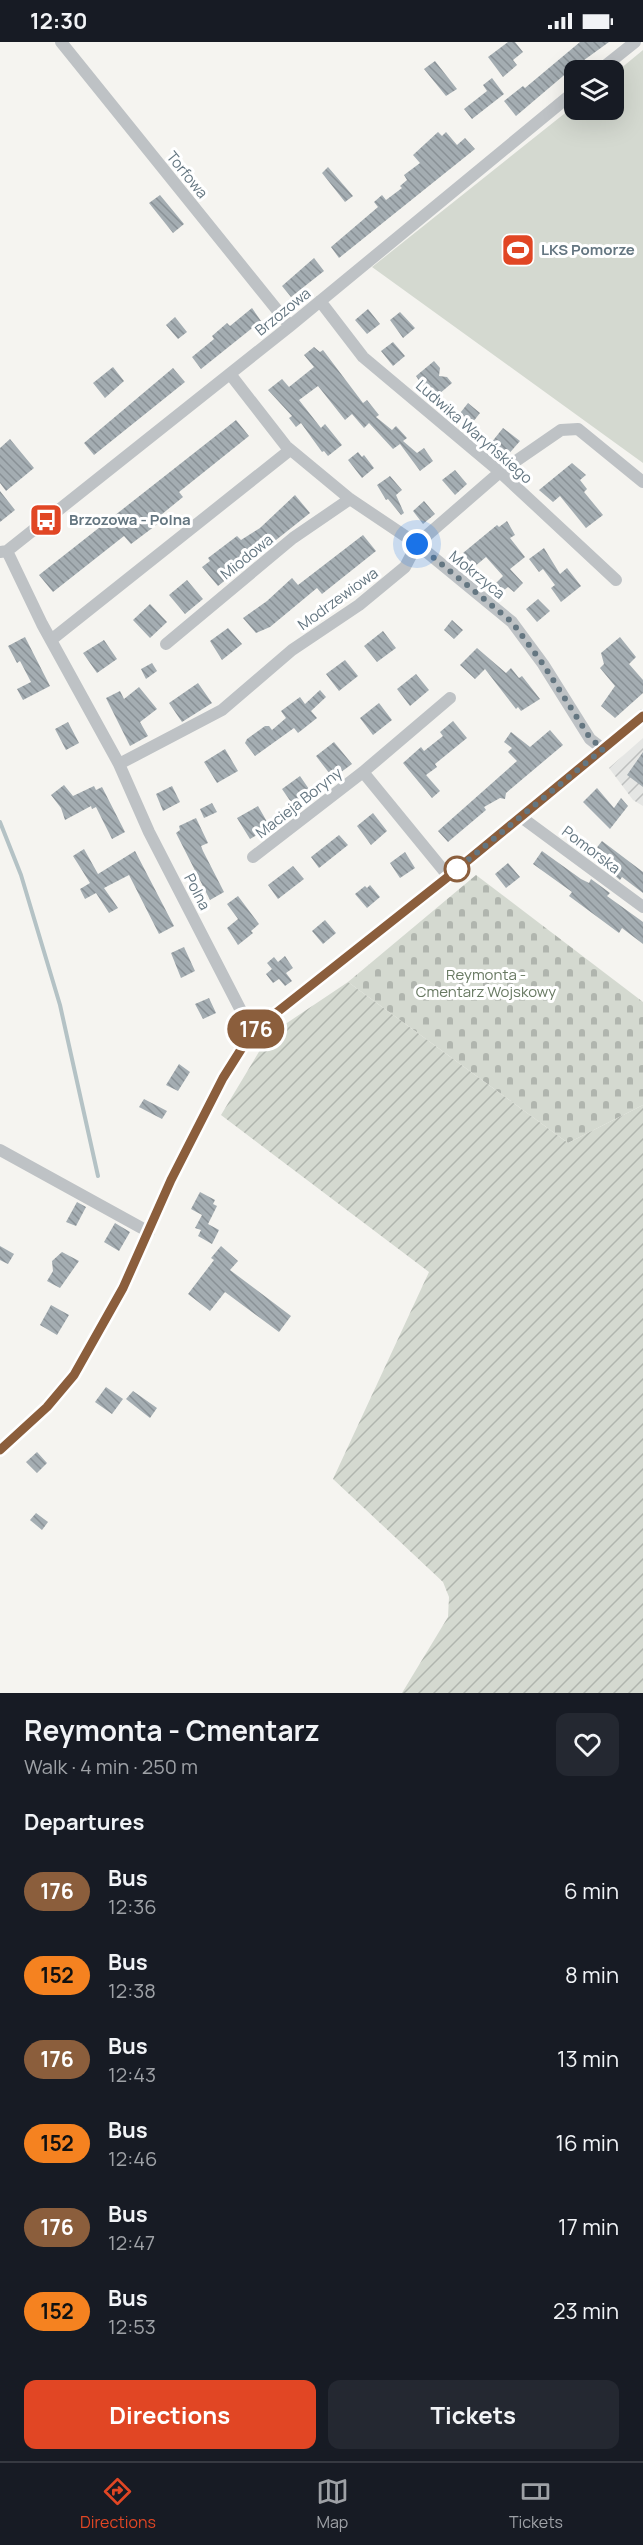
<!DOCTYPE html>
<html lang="en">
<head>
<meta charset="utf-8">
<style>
	body { margin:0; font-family:Manrope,sans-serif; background:#242831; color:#f1f3f6; height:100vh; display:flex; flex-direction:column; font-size:22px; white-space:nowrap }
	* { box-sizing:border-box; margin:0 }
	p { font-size:20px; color:#9ea1a6 }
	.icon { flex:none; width:33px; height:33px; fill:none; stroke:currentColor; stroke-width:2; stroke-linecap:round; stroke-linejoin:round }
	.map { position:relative; height:1651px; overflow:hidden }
	.details { display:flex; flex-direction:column; background:#171b24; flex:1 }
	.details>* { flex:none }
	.badge { padding:0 12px; border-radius:20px; font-size:21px; line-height:39px }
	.controls { position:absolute; left:564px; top:18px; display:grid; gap:12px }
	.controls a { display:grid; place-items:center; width:60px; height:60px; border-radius:12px; background:#171b24; box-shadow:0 6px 24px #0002; font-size:30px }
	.you { position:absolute; width:30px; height:30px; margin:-15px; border:4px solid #fff; border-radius:50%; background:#1a73e8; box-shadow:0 0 0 9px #1a73e833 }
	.map>.badge { position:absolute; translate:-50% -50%; box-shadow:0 0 0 3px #fff }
	h2 { padding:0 24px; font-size:22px; line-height:54px }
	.round { display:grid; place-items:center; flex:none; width:63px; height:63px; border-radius:12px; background:#242831 }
	.head { display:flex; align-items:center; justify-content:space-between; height:102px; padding:0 24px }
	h1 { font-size:28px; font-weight:700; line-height:45px }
	.action { display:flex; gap:12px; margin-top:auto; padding:12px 24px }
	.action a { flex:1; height:69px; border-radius:12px; background:#e14624; color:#fff; font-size:24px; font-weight:700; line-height:69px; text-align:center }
	.action a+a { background:#242831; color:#f1f3f6 }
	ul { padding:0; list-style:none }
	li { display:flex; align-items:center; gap:18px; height:84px; padding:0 24px }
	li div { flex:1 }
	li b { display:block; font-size:22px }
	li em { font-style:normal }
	li .badge { min-width:66px; font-weight:700; text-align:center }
	.status { display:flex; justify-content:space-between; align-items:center; height:42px; padding:0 30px; background:#171b24; direction:ltr }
	.status svg { height:16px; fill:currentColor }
	.menu { display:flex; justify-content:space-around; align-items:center; height:84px; border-top:2px solid #363941; background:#171b24; font-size:16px; color:#9ea1a6 }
	.menu a { display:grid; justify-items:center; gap:3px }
	.menu .on { color:#e14624 }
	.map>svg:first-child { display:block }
	.industrial { fill:url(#industrial-furrows) }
	.cemetery { fill:url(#cemetery-stones) }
	.garden { fill:url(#garden-furrows) }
	.pitch { fill:#d4d9d0 }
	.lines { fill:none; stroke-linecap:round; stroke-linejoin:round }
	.stream { stroke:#b4c2c5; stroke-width:4 }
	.building { fill:url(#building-back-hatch) }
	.minor { stroke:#bec2c5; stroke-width:12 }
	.line-casing { stroke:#fff; stroke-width:14 }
	.line { stroke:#8b5e3c; stroke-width:9 }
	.walk { stroke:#647681; stroke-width:6; stroke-dasharray:0 10.8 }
	.stop-dot { fill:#fff; stroke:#8b5e3c; stroke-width:3 }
	.labels { text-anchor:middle; stroke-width:6; stroke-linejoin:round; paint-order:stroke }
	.street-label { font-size:15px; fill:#647681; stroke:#fff }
	.poi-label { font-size:15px; font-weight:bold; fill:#647681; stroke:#fff; text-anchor:start }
	.park-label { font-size:15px; fill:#687962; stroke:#fff }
</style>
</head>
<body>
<div class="status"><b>12:30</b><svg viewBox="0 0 49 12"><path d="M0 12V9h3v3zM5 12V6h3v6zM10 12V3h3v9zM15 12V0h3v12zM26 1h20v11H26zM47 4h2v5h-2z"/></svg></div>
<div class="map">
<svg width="643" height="1651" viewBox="0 0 643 1651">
	<defs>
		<pattern id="industrial-furrows" width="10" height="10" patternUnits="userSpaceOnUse" patternTransform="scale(1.5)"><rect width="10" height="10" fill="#e5e6e4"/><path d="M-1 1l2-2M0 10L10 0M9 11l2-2" fill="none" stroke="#bdbfbe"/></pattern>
		<pattern id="cemetery-stones" width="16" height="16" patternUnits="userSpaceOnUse" patternTransform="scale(1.5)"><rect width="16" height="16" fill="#d4d9d0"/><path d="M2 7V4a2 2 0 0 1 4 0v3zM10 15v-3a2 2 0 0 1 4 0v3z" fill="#b0b5ae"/></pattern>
		<pattern id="garden-furrows" width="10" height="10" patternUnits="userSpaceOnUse" patternTransform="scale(1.5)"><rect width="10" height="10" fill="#d4d9d0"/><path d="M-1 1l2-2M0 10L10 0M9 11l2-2" fill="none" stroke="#b0b5ae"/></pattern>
		<pattern id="building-back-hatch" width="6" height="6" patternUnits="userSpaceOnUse" patternTransform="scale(1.5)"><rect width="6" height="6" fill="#a4adb2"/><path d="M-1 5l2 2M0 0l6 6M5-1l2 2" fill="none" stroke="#899196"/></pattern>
	</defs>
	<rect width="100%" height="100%" fill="#f5f4f0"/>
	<path class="industrial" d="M643,696v68l-10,-6 -24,-32z"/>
	<path class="cemetery" d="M476,833l167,127v103l-75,38 -220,-161z"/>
	<path class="garden" d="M348,940l220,161 75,-38v588h-241l46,-76 1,-20 -6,-15 -110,-103 96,-207 -208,-157 48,-80z"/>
	<path class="pitch" d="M643,8v413l-271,-196 202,-161v4h40v-36z"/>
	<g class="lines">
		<path class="stream" d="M0,780l21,53 39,130 38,171"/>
	</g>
	<path class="building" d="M508,0h7l8,10 -10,8 4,5 -14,12 -15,-20z
		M580,0h29l-40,29 -53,45 -12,-15 19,-15 2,2z
		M435,19l22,28 -11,7 -22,-27z
		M492,36l12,16 -32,25 -8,-10 23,-18 -4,-6z
		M438,90l4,4 4,-4 11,13 8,-7 10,11 -136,109 -8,-11 47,-40 -4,-5 8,-7 4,5 16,-12 -2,-2 7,-6 -3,-5 16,-12 -7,-8z
		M328,125l25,29 -8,6 -23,-29z
		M160,153l24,29 -11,9 -24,-30z
		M314,216l10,13 -33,26 -9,-11z
		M252,266l9,13 -60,48 -9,-12 22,-18 -2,-3 15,-13 3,3z
		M368,267l12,15 -13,10 -12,-14z
		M400,270l15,16 -12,10 -13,-18z
		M175,275l12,15 -9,7 -12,-14z
		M393,300l12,14 -12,10 -12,-15z
		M314,305l6,5 3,-2 40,53 4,-3 12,15 -3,2 16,13 4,-4 11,12 -4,3 14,12 7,-5 9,13 -13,10 -20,-27 -7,5 -24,-26 -5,5 -12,-14 -7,6 -27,-34 -19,14 22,28 4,-4 17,21 -14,11 -4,-5 -2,1 -21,-29 -5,4 -7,-9 3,-2 -24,-26 14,-11 7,8 25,-20 -10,-12z
		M434,319l6,7 -1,8 8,1 5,6 -20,17 -16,-24z
		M113,325l11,14 -19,17 -12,-15z
		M173,326l12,14 -91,73 -10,-12z
		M468,361l12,10 -11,14 -12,-10z
		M236,378l13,16 -70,56 4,5 -27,22 3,4 -28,21 -7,-8 -71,56 -14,-17z
		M503,386l17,13 -13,15 -16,-13z
		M10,397l24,29 -28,23 -6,-8v-35z
		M358,410l4,5 2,-2 10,13 -12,10 -14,-18z
		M572,421l14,12 -6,5 7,9 -3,3 19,23 -17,13 -26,-32 -7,6 -14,-12z
		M455,428l12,14 -12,11 -13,-15z
		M390,434l12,14 -6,5 8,18 -3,2 -13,-16 -2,1 -9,-15z
		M0,449l15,19 -15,12z
		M295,453l15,18 -92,73 -16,-19 8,-6 -2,-3 29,-22 4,4 19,-12z
		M424,459l11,13 -12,10 -10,-13z
		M507,479l8,14 -5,3 15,19 -15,12 13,14 -9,9 -6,-5 -5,4 -7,-8 7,-7 -17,-19 -12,10 -11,-14 34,-28 2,2z
		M363,493l13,16 -54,43 -5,-6 -47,39 -14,6 -13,-15 24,-17 25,-23 6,7z
		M544,506l16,26 7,-6 14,18 -20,16 -10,-14 4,-3 -12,-16 -4,3 -10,-13z
		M187,538l16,19 -18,15 -16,-19z
		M538,557l12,12 -13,11 -11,-13z
		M150,562l17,18 -17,16 -17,-18z
		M452,578l11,10 -9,9 -10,-9z
		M228,586l14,16 -20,16 -12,-19z
		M383,589l13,17 -19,14 -13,-16z
		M25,595l25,49 -27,14 -6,-11 14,-7 -11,-21 -3,2 -9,-17z
		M620,595l16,20 -7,7 14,16v13l-28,25 -14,-12 14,-20 -15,-18 4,-4 -3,-11z
		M104,598l13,19 -20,14 -14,-20z
		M477,606l29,25 5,-5 8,10 3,-2 18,23 -19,12 -3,-4 -2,2 -31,-40 -10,10 -15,-14z
		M345,618l13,16 -19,15 -13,-17z
		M152,621l5,8 -11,8 -5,-10z
		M416,632l13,16 -19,16 -13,-17z
		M198,641l14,20 -30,19 -13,-19z
		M139,645l18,22 -17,13 8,14 -18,10 -24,-48 14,-7 4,8z
		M320,648l6,7 -15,14 6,7 -19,15 -4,-5 -39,28 -10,-13 2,-4 18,-13h4l3,4 14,-12 -5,-7 19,-14 5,7z
		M379,661l13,17 -19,15 -13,-17z
		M453,679l14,17 -32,26 2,3 -11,8 14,16 -8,7 -29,-35 18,-16 3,4 19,-15 -3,-4z
		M68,680l11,21 -13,7 -11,-21z
		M550,688l13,15 -57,48 -1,6 -5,-1 -16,9 2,3 -38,32 -10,-11 79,-70 -9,-9 4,-4 -8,-6 7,-10 19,15z
		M334,700l18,22 -19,14 -17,-22z
		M225,707l13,22 -21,12 -13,-21z
		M643,710v35l-16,-12z
		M300,734l13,19 -14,10 -2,-2 -4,2 -11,-16z
		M64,743l9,11 21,-10 2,4 6,-3 23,45 -13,7 -16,-32 -4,2 -1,-3 -26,14 -4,-12 -10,-13z
		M172,744l8,16 -17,9 -7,-17z
		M597,746l17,20 7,-10 7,8 -18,23 -27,-27z
		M212,761l5,9 -13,6 -4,-9z
		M258,764l12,21 -20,12 -13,-21z
		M373,771l14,18 -16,14 -14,-19z
		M196,776l12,25 -7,3 2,5 21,41 -14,8 -34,-67 4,-3 -1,-4z
		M339,793l9,10 -29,23 -8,-11z
		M602,799l41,31v21l-21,-16 -2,3 -29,-25z
		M84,807l14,25 37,-23 39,75 -15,8 -30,-59 -25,13 14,20 -9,5 -13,-20 -11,6 -5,-10 10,-6 -17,-27z
		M542,809l39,28 8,4 2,-4 19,14 -3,3 36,26v22l-21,-16 -3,5 -50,-37 3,-4 -39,-28z
		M405,810l10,16 -15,10 -10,-15z
		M508,821l12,14 -14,11 -11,-14z
		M293,824l11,13 -26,20 -10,-14z
		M370,843l10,12 -13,11 -12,-14 10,-8 2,2z
		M238,854l21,28 -8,7 2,2 -15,12 -11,-17 11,-9 -11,-15z
		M325,878l11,13 -13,11 -11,-13z
		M184,905l11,24 -14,7 -10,-25z
		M285,914l8,12 -7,5 6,8 -7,5 -6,-7 -6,4 -7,-9 6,-5 -5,-6 7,-6 4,5z
		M209,956l7,15 -13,6 -8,-15z
		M179,1022l11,8 -12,19 -12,-6z
		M144,1057l23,12 -5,8 -23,-12z
		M200,1150l15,8 -2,4 4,2 -9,18 11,6 -7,14 -14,-8 3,-6 -6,-2 7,-13 -11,-6z
		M77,1160l9,5 -10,19 -10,-4z
		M115,1181l15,9 -11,19 -15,-9z
		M0,1204l14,8 -6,10 -8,-4z
		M221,1204l17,15 -8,9 61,46 -12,16 -54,-40 -15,19 -22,-17 26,-34 -3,-2z
		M62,1210l17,9 -19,27 -13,-7 6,-10 -1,-10z
		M51,1263l18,10 -12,20 -17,-10z
		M106,1345l17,12 -11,15 -17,-12z
		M133,1349l24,17 -7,10 -24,-19z
		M37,1410l10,11 -10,10 -11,-11z
		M36,1471l12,9 -6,8 -12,-10z"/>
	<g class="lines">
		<path class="minor" d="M61,0l229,284
			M600,28l35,-28
			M320,259l43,56 137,115 116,108
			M230,332l56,72 64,53 67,45 95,78 31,42 47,75 13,10
			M7,509l35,73 77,140 30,68 103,200
			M0,510l7,-1 283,-225 284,-234
			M51,598l239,-190
			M166,602l127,-106 57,-39
			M119,722l103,-54 70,-60 67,-45 46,-38 12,-23 83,-72 61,-42 17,-1 65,53
			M363,730l86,105
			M521,775l122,90
			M253,815l110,-85 87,-74
			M0,1108l149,82
			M0,1408l47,-43 27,-32 49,-87 48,-107 52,-103 29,-46 197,-155 194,-162"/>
	</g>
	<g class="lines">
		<g class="line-casing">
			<path id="line" d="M0,1408l47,-43 27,-32 49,-87 48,-108 52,-102 29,-46 197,-156 194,-160"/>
		</g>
		<use href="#line" class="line"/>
		<path class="walk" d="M417,502l95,78 31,42 47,74 13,11 -146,120"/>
	</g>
	<defs>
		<g id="stadium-square" transform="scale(1.725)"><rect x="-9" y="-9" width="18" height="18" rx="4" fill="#e14624" stroke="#fff"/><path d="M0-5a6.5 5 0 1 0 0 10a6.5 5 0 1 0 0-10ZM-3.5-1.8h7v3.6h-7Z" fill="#fff"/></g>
		<g id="bus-square" transform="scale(1.725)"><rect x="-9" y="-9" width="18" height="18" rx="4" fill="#e14624" stroke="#fff"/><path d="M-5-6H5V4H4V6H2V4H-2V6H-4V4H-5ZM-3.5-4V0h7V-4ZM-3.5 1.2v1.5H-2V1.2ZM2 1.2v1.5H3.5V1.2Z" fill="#fff"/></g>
	</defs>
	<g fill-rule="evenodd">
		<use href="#stadium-square" x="518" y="208"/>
		<use href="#bus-square" x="46" y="478"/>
	</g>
	<circle class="stop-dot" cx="457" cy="827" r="12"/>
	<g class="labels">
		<g class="street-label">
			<text transform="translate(187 133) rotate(51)" y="5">Torfowa</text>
			<text transform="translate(283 270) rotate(-39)" y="5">Brzozowa</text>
			<text transform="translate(474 390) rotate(41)" y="5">Ludwika Waryńskiego</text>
			<text transform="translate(247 515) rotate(-39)" y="5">Miodowa</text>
			<text transform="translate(477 533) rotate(39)" y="5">Mokrzyca</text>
			<text transform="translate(338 557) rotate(-36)" y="5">Modrzewiowa</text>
			<text transform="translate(299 761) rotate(-38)" y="5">Macieja Boryny</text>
			<text transform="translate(591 808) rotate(37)" y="5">Pomorska</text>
			<text transform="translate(197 850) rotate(63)" y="5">Polna</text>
		</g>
		<g class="poi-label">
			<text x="541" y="213">LKS Pomorze</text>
			<text x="69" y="483">Brzozowa - Polna</text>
		</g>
		<g class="park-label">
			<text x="486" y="938">Reymonta -<tspan x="486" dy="17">Cmentarz Wojskowy</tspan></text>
		</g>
	</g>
</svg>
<div class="controls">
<a><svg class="icon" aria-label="layers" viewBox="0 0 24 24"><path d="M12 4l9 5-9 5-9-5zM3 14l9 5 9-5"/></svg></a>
</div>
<div class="you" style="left:417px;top:502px"></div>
<b class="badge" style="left:256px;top:987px;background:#8b5e3c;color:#fff">176</b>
</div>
<section class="details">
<div class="head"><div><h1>Reymonta - Cmentarz</h1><p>Walk · 4 min · 250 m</p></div><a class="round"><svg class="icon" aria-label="heart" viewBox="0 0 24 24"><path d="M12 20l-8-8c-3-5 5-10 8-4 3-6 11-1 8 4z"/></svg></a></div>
<h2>Departures</h2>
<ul>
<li><span class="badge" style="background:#8b5e3c;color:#fff">176</span><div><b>Bus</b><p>12:36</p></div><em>6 min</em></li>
<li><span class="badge" style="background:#f58220;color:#111">152</span><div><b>Bus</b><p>12:38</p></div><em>8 min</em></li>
<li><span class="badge" style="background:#8b5e3c;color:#fff">176</span><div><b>Bus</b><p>12:43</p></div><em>13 min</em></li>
<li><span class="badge" style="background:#f58220;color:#111">152</span><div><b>Bus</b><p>12:46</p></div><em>16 min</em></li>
<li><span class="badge" style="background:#8b5e3c;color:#fff">176</span><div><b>Bus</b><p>12:47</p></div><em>17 min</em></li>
<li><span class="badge" style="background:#f58220;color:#111">152</span><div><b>Bus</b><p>12:53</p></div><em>23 min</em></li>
</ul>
<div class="action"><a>Directions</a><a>Tickets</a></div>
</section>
<nav class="menu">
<a class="on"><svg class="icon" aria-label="directions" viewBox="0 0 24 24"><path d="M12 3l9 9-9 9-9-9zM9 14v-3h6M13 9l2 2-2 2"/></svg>Directions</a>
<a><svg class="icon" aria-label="map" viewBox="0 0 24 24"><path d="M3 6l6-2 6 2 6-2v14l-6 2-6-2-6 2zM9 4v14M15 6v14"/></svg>Map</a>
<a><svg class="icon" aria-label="tickets" viewBox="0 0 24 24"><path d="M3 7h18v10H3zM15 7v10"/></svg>Tickets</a>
</nav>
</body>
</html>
